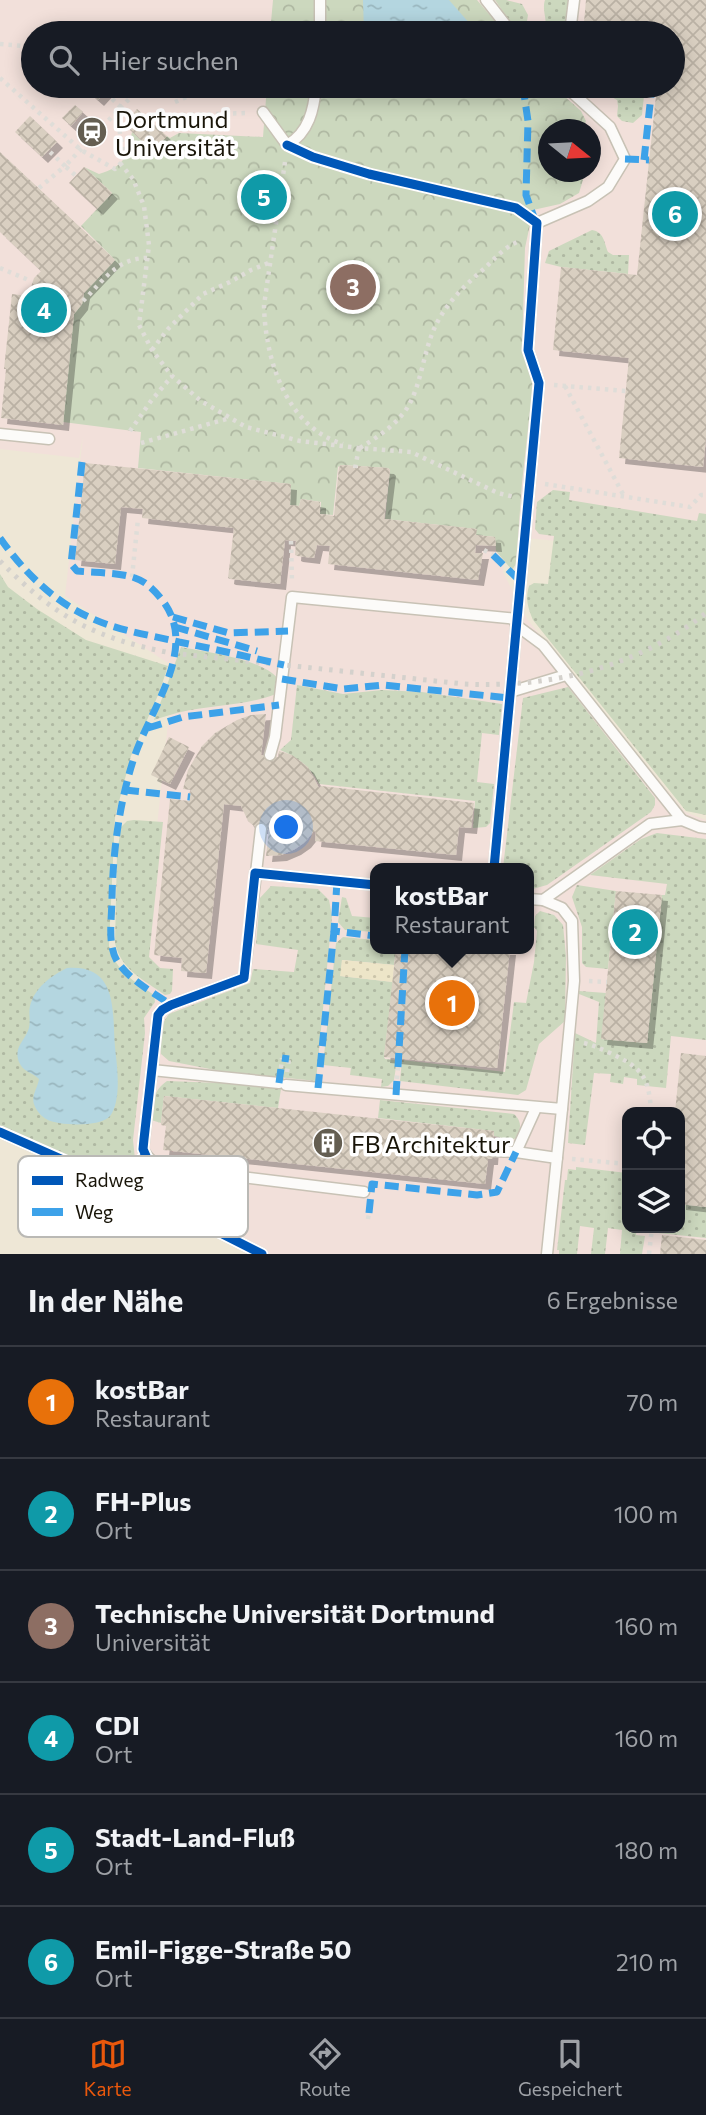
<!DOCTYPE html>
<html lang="de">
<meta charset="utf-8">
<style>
:root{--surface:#171b24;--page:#242831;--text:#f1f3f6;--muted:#9ea1a6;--line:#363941;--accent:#ea580c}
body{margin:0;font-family:Commissioner,sans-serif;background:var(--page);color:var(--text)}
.controls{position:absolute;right:21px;bottom:21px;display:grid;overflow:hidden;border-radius:14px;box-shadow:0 4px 18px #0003}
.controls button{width:63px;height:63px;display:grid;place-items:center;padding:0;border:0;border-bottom:2px solid var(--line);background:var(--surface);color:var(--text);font:35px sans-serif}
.compass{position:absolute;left:538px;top:119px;width:63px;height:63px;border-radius:50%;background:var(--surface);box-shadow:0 4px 18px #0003;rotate:108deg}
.you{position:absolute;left:287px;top:828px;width:24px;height:24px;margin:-18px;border:5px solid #fff;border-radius:50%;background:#1a73e8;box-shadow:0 0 0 10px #1a73e833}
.badge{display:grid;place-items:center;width:46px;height:46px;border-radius:50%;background:var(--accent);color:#fff;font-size:23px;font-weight:700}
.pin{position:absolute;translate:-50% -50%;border:4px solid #fff;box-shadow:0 2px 7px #0006}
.popup{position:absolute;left:370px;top:863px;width:164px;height:91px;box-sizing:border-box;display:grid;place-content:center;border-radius:14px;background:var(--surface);filter:drop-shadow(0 2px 5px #0005);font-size:23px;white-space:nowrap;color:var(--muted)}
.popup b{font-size:26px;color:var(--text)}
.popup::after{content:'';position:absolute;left:50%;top:100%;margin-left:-14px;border:14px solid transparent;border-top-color:var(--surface)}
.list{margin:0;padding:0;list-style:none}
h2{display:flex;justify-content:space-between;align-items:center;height:91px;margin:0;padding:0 28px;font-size:30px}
h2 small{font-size:23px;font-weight:400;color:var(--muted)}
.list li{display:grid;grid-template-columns:46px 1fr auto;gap:21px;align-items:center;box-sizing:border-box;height:112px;padding:0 28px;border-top:2px solid var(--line)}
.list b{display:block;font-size:26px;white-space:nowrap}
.list p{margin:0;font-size:23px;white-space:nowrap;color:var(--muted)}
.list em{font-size:23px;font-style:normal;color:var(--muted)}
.icon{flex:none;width:38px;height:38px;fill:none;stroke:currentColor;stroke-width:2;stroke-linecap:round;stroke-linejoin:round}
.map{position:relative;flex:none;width:706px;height:1254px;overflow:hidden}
.search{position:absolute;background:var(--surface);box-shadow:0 4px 18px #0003;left:21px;right:21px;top:21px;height:77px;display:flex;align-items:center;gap:18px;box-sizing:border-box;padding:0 24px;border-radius:38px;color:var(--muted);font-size:26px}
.sheet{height:763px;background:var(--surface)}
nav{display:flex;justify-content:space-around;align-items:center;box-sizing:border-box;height:98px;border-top:2px solid var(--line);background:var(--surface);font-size:19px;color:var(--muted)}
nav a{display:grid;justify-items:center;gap:4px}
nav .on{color:var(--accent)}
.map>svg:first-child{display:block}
.education{fill:#f2e0da;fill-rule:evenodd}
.grass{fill:url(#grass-dots)}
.sand{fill:url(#sand-dots)}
.park{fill:url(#park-crowns)}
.water{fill:url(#water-ripples)}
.building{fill:url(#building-cross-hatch);filter:url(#shadow)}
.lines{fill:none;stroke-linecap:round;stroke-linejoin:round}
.service-casing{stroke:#c8c2b5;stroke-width:13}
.path{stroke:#dfddd8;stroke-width:4.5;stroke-dasharray:3.5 5;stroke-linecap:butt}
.service{stroke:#fcfbf9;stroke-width:10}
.rail{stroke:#d4d1cc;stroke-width:5;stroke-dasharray:3.5 7;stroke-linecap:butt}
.quiet{stroke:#3da2e9;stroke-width:7;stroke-dasharray:14 7;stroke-linecap:butt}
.cycleway-casing{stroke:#fff;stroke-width:13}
.cycleway{stroke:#0057b8;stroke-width:9}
.labels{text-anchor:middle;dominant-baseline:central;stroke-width:7;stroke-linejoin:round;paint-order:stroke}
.poi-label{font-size:24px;fill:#191509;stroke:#fff;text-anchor:start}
.key{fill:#fff;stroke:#bab9b5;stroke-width:2}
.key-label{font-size:19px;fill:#191509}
</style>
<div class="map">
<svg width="706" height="1254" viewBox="0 0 706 1254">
<defs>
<pattern id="grass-dots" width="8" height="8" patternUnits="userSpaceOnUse" patternTransform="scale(1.75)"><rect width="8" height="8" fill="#ccd8be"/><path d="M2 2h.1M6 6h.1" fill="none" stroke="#afb8a2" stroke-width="1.8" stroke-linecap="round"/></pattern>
<pattern id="sand-dots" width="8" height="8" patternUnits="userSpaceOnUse" patternTransform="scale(1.75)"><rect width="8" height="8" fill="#ede5c8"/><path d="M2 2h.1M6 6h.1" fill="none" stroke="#cbc4aa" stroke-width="1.8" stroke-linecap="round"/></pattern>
<pattern id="park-crowns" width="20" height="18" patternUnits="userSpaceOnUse" patternTransform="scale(1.75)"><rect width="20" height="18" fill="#ccd8be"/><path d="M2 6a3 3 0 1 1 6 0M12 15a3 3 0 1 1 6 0" fill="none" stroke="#afb8a2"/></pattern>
<pattern id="water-ripples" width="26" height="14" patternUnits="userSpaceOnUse" patternTransform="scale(1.75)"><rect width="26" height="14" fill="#b4d6e0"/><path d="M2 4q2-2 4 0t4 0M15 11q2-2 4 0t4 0" fill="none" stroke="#9ab7bf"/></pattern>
<pattern id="building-cross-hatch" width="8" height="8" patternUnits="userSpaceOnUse" patternTransform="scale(1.75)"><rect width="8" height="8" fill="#d9cfc1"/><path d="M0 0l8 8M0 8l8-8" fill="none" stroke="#bab1a4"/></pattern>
<filter id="shadow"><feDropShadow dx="6" dy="6" stdDeviation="0" flood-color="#0004"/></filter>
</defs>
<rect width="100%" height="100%" fill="#eee7d6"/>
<!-- education -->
<path class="education" d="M 0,0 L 706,0 L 706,555 L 515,537 L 507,532 L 503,572 L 527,619 L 685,812 L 706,820 L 706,1254 L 260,1254 L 119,1182 L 174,667 L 65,596 L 83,436 L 79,458 L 0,449 ZM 33,33 L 673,33 L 673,86 L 33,86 ZM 548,130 L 590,130 L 590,172 L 548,172 ZM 375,868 L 529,868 L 529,949 L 375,949 ZM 627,1112 L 680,1112 L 680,1228 L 627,1228 Z"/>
<!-- grass -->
<g class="grass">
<polygon points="495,0 506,0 522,4 528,15 526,27 529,33 518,33"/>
<path d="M 545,0 L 568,0 L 564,33 L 543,33 C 550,24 541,11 545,0 Z"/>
<polygon points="581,86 645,86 642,115 633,123 622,121 617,116 618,106 617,100 610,96 599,98"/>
<path d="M 592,230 C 604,232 604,242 608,252 L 613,255 L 629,255 L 628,274 L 561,267 L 545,263 L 549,251 Z"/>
<path d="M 553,490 L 570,492 L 569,500 L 697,521 L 699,513 L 706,514 L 706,815 L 686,811 L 533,620 C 528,608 525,599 529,586 L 534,583 L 548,584 L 554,536 L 539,534 L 535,529 L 537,502 Z"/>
<path d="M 0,574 L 8,587 L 37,609 L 86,640 L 168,666 L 159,693 L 131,756 L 115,817 L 109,946 C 117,973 133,980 154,995 L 155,1002 L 144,1018 L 145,1033 L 133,1140 L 135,1159 L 112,1174 L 0,1126 Z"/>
<path d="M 181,647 C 205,652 264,659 278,679 L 276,694 C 245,706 213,705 181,712 C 172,714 163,717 154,720 Z"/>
<path d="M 297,685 L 343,694 L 382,690 L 422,692 L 502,704 L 499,735 L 482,733 L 477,782 L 494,784 L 490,823 L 486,827 L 473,828 L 475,801 L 319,784 C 310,767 298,757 280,750 L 291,740 Z"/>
<polygon points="568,687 655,798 655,805 651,812 547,885 529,890 529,868 503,868 523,698"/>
<path d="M 134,820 L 163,822 L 149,957 L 160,968 L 173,969 L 172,991 L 170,994 L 165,995 C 144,980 121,970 115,943 L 117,854 L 121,827 L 127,821 Z"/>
<polygon points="657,833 706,839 706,1040 671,1036 666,1088 637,1085 637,1079 624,1077 623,1084 610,1082 611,1074 594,1073 585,1145 568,1143 575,1033 596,1043 599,1002 579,994 579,991 606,993 602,1039 647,1043 662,895 665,895 667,884 590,875 641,839"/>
<polygon points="577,885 616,891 608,969 586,967 582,963 582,927 572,897"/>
<path d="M 271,886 L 318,889 L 329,900 L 332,916 L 316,1081 L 220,1071 L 169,1061 L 161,1054 C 160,1039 159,1026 169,1014 L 250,983 L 253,969 L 294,972 L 298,950 L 256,944 L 260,898 Z"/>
<polygon points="342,897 346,898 352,916 375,918 375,932 345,930 338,922"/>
<polygon points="540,911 554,915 563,925 566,956 565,1021 539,1044 526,1090 518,1095 400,1081 402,1060 505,1072 514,1002 526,1003 534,962 537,931 534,927 535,916"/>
<polygon points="343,937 375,940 375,949 396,949 394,965 342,960 341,976 393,982 384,1057 385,1059 397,1060 394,1080 388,1086 381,1087 382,1079 350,1075 351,1068 323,1065 336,943"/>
<path d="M 167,1081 L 220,1083 L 281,1089 L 278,1108 L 164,1096 L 161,1123 L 151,1120 C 153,1104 152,1091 167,1081 Z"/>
<path d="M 380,1100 L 514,1114 C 522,1122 521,1127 517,1138 L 510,1140 L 494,1136 L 494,1131 L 378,1118 Z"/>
<polygon points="576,1167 627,1173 627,1228 637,1228 636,1235 645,1236 642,1254 620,1254 622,1230 608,1228 605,1254 591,1254 594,1228 580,1226 577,1254 559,1254 559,1250 557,1250 565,1180 567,1180 568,1169 576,1170"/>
<polygon points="680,1204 706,1207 706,1238 658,1233 659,1228 680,1228"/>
</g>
<!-- sand -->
<polygon class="sand" points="342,960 394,965 393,982 340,976"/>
<!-- park -->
<g class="park">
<polygon points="273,0 477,0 505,33 270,33"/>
<path d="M 267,86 L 553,86 L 581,111 L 586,121 L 583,129 L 548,130 L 548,172 L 577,172 L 583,180 L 579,193 L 560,204 L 533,210 L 525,248 L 522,351 L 533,384 L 522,483 L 516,564 L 512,570 L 496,551 L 495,537 L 476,535 L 476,529 L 385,519 L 390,470 L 388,468 L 341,465 L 338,467 L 333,515 L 320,514 L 321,502 L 301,499 L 299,506 L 290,505 L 290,484 L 138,468 L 141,432 L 63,422 L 74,314 L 82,304 L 84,293 L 115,260 L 81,226 L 112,193 L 84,167 L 99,174 C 125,166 127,157 132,132 L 153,151 L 167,136 L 170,138 L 179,133 L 263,137 Z"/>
</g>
<!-- water -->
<g class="water">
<polygon points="363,0 449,0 478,33 364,33"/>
<path d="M 67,968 C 119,964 112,1013 115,1047 C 117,1066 122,1100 110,1116 C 102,1127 60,1126 48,1120 C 42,1117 36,1111 34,1104 C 31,1096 38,1087 39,1079 C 32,1072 23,1072 19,1062 C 14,1049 22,1043 27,1033 C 32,1024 28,1015 30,1006 C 35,987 51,976 67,968 Z"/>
</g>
<!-- building -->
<g class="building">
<polygon points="586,0 706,0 706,438 703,467 619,458 629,358 553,350 561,267 637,275 657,86 673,86 673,33 583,33"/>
<polygon points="82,86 111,86 98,100"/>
<polygon points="75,105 83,112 71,126 62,118"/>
<polygon points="137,109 167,136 153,151 124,124"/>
<polygon points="30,116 57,142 42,157 15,132"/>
<polygon points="0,152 115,260 84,293 82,304 74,314 63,425 1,418 6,369 4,369 12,294 28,296 34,278 41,271 0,232"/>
<polygon points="84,167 112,193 97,209 69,183"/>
<polygon points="85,463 291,484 290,505 299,506 301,499 320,502 320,514 334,516 339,467 341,465 353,466 353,468 358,468 358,466 388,468 390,470 384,519 477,529 476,535 495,537 496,546 476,545 475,553 483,553 478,580 328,564 330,546 317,545 314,558 297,556 295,555 296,541 285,540 280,584 230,579 228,578 234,528 142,518 143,509 121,507 115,564 75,560"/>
<polygon points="266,714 261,755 278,757 279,751 292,755 308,767 319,788 321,786 474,803 471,828 459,827 456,855 315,841 316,832 313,832 305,842 295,849 281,855 266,856 269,830 254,826 248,821 241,806 224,804 206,973 181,971 182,958 154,955 170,799 189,801 191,790 183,789 188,770 202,746 215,733 237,720 251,715"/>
<polygon points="169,737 189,747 170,784 151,775"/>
<polygon points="616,891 662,895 647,1043 601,1039"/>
<polygon points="396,949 510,949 497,1068 384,1057"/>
<polygon points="681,1053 706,1056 706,1207 680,1204 680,1112 675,1112"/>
<polygon points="164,1096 494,1131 492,1159 488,1159 485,1184 163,1150 166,1126 161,1125 161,1123"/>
<polygon points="662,1235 706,1240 706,1254 660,1254"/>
</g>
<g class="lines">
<!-- service casing -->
<g class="service-casing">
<g id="service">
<polyline points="486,0 512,33"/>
<polyline points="320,33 320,0"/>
<polyline points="570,33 574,0"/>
<polyline points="263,112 287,145 313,157 369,174 516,208 537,223"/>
<path d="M 287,145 C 309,133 314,109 316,86"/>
<polyline points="537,223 588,201 608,187 625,159 610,127 565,86"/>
<polyline points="0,434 49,439"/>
<polyline points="516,625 543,645 682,820"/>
<polyline points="510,692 566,675"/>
<polyline points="270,755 275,737 292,597 517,619"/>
<path d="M 261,829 L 244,978 L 171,1005 L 162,1010 L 158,1015 L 143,1149 C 148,1161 157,1164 168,1168 L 364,1192"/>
<polyline points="494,868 539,383 528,350 537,223"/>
<polyline points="255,873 375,885"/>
<polyline points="543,900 650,824 682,820 699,827 706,828"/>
<polyline points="152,1070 279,1083"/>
<polyline points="286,1085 562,1109 574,981 572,921 562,908 543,900 529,899"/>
<polyline points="0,1132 163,1204 262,1254"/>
<polyline points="492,1151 516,1152 536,1108"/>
<polyline points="516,1152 557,1158"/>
<polyline points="547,1254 562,1109"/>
</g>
</g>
<!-- path -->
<g class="path">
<polyline points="0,44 33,47"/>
<polyline points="0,78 81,150 115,169 125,159 116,113"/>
<polyline points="106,93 130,116 133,113"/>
<polyline points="175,102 211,86"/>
<polyline points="182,115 248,113"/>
<path d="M 285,162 L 264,305 C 265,359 286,427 343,444"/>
<polyline points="120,163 133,179 144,206 149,245 139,325 152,350 172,376 201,401 246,427 300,441 359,448 411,452 498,493 514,497"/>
<polyline points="75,175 65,166 130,98 117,86"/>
<polyline points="39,188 65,166 49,151"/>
<polyline points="0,268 31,281"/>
<path d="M 83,301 C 103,281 117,258 147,258"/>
<polyline points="152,350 168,329 203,294 230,282 251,270 271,262"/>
<polyline points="554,385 626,391"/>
<polyline points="565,386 624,496"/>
<polyline points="130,431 151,401 172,376"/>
<polyline points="141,443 230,418"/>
<path d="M 360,448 C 379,436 401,422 411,401 C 422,378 424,352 434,329 C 445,304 466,284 486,267 C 496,257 507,245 520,241"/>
<polyline points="355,468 359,448"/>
<polyline points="545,484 690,507 701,495 706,495"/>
<polyline points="291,541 292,582"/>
<polyline points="484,550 493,555"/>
<polyline points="132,577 138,519"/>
<polyline points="589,981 607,982"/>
<path d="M 584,1043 C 593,1045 601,1049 610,1053 C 642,1068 649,1076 651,1112"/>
<polyline points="281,1068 282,1058"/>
<polyline points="287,1072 289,1059"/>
<polyline points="397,1079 398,1067"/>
<polyline points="572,1159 627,1164"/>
<polyline points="368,1219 369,1213"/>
<polyline points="649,1254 652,1228"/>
</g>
<!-- service -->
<use href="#service" class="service"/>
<!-- rail -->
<path class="rail" d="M 0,561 C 55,617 94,638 171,653 L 464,684 C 551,688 636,668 706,613"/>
<!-- quiet -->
<g class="quiet">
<polyline points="526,86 524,94 528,121 526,195 535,220"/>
<polyline points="625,159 649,160"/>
<polyline points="644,160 652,86"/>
<path d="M 82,462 L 71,564 L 77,571 C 95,573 118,572 135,578 C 147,582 155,591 163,601 C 200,650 147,713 133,761 C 119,805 113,852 112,898 C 112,917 107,944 117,961 C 129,980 153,992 171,1005"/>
<path d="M 0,538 C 23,571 54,602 91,618 C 119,631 150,635 179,642 C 214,649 249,657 284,665"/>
<polyline points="493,555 520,581"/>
<polyline points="173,617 229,633 288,631"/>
<polyline points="175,627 257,651"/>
<polyline points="282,679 343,689 383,685 509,698"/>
<polyline points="148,728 183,717 279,705"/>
<polyline points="125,790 190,797"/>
<polyline points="337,881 334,931 375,936"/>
<polyline points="282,1058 289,1059"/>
<polyline points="398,1067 405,949"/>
<polyline points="279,1083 281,1068"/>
<polyline points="318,1088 334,931"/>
<polyline points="396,1095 397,1079"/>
<polyline points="369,1213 372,1184 477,1195 497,1192 516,1152"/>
</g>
<!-- cycleway casing -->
<g class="cycleway-casing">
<g id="cycleway">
<polyline points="287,145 313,157 369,174 516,208 537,223 528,350 539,383 494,868"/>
<polyline points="0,1132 163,1204 262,1254"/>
<polyline points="112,1181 146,1156 143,1149 144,1139 158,1015 162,1010 171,1005 244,978 255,873 375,885"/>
</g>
</g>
<!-- cycleway -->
<use href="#cycleway" class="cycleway"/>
</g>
<!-- icons -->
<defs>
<g id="station-disc" transform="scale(1.575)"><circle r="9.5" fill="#645e51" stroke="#fff"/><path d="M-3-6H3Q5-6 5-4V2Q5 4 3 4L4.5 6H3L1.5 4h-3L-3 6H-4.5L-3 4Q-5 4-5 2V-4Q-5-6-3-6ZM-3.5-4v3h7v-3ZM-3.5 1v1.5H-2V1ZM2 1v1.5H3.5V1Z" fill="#fff"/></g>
<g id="building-disc" transform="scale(1.575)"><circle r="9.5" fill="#645e51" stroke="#fff"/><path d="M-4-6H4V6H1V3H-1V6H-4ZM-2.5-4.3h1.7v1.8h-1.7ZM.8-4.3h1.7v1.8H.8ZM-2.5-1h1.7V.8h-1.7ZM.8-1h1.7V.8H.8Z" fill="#fff"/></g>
</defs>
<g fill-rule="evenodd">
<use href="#station-disc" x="92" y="132"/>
<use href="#building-disc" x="328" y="1143"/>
</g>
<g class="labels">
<!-- poi labels -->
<g class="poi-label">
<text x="115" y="118">Dortmund<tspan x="115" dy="28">Universität</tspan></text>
<text x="351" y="1143">FB Architektur</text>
</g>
</g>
<!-- legend -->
<rect x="18" y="1156" width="230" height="81" rx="10" class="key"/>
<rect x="32" y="1176" width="31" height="9" fill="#0057b8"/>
<rect x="32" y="1208" width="31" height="8" fill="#3da2e9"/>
<g class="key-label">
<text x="75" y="1187">Radweg</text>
<text x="75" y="1219">Weg</text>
</g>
</svg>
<div class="controls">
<button><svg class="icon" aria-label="locate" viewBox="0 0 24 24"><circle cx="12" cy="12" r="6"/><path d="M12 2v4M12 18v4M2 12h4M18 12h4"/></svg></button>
<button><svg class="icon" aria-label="layers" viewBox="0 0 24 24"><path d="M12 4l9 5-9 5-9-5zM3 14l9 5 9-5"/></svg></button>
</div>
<svg class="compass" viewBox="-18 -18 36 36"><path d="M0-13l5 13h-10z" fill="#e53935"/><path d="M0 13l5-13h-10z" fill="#9ea1a6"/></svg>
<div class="you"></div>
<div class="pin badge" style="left:452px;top:1003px;background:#e8710a">1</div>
<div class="popup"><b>kostBar</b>Restaurant</div>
<div class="pin badge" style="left:635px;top:932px;background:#0f9aa8">2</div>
<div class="pin badge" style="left:353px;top:287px;background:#8d6e63">3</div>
<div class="pin badge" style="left:44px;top:310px;background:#0f9aa8">4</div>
<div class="pin badge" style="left:264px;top:197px;background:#0f9aa8">5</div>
<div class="pin badge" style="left:675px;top:214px;background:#0f9aa8">6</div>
<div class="search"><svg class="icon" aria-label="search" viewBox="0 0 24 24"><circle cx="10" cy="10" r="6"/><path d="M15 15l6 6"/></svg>Hier suchen</div>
</div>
<section class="sheet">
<h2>In der Nähe<small>6 Ergebnisse</small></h2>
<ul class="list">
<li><span class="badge" style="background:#e8710a">1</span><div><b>kostBar</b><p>Restaurant</p></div><em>70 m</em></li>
<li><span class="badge" style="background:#0f9aa8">2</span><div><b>FH-Plus</b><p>Ort</p></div><em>100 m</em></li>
<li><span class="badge" style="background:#8d6e63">3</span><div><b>Technische Universität Dortmund</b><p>Universität</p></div><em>160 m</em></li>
<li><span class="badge" style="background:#0f9aa8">4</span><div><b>CDI</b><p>Ort</p></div><em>160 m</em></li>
<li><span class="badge" style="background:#0f9aa8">5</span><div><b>Stadt-Land-Fluß</b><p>Ort</p></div><em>180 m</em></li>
<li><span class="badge" style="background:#0f9aa8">6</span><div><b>Emil-Figge-Straße 50</b><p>Ort</p></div><em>210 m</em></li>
</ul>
</section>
<nav>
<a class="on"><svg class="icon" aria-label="map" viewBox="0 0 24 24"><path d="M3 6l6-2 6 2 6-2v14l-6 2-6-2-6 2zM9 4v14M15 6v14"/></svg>Karte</a>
<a><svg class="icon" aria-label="directions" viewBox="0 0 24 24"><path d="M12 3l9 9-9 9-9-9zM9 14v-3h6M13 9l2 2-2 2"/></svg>Route</a>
<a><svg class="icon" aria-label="saved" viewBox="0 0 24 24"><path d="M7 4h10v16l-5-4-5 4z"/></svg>Gespeichert</a>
</nav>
